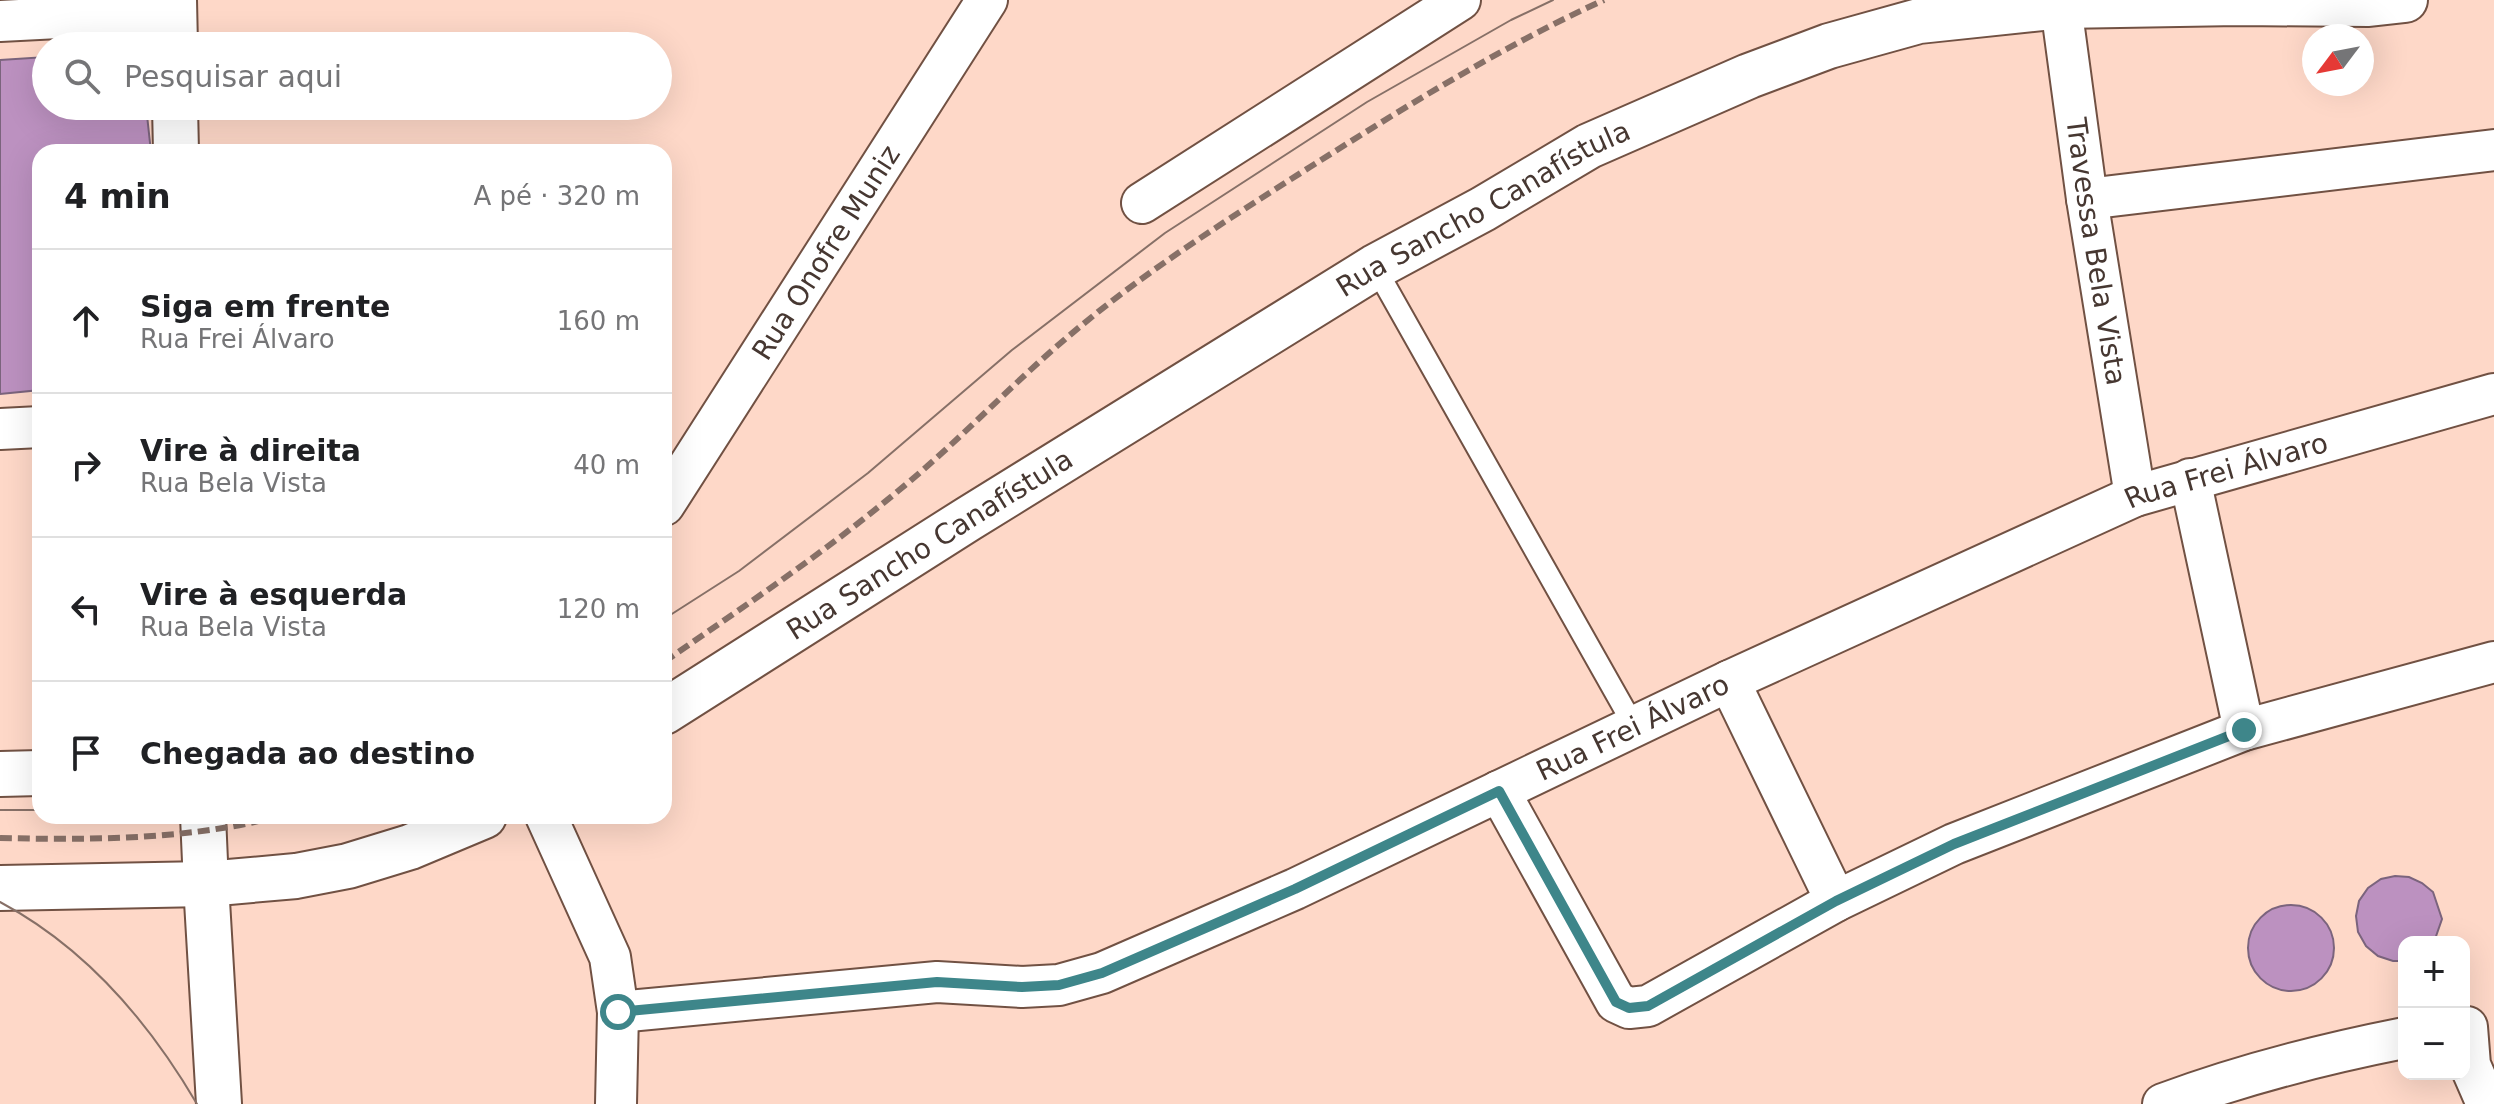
<!DOCTYPE html>
<html lang="pt">
<meta charset="utf-8">
<style>
:root{--surface:#fff;--page:#f2f2f2;--text:#202124;--muted:#757577;--line:#e0e0e0}
body{margin:0;font-family:"DejaVu Sans",sans-serif;background:var(--page);color:var(--text)}
.controls{position:absolute;right:24px;bottom:24px;display:grid;overflow:hidden;border-radius:16px;box-shadow:0 8px 32px #0002}
.controls button{width:72px;height:72px;display:grid;place-items:center;padding:0;border:0;border-bottom:2px solid var(--line);background:var(--surface);color:var(--text);font:40px sans-serif}
.compass{position:absolute;left:2302px;top:24px;width:72px;height:72px;border-radius:50%;background:var(--surface);box-shadow:0 8px 32px #0002;rotate:238deg}
.stop{position:absolute;width:24px;height:24px;margin:-18px;border:6px solid #3e868a;border-radius:50%;background:#fff}
.stop.end{background:#3e868a;border-color:#fff;box-shadow:0 2px 8px #0008}
.list{margin:0;padding:0;list-style:none}
h2{display:flex;justify-content:space-between;align-items:center;height:104px;margin:0;padding:0 32px;font-size:34px}
h2 small{font-size:26px;font-weight:400;color:var(--muted)}
.list li{display:grid;grid-template-columns:52px 1fr auto;gap:24px;align-items:center;box-sizing:border-box;height:144px;padding:0 32px;border-top:2px solid var(--line)}
.list b{display:block;font-size:30px;white-space:nowrap}
.list p{margin:0;font-size:26px;white-space:nowrap;color:var(--muted)}
.list em{font-size:26px;font-style:normal;color:var(--muted)}
.icon{flex:none;width:44px;height:44px;fill:none;stroke:currentColor;stroke-width:2;stroke-linecap:round;stroke-linejoin:round}
.map{position:relative;flex:none;width:2494px;height:1104px;overflow:hidden}
.search{position:absolute;background:var(--surface);box-shadow:0 8px 32px #0002;left:32px;top:32px;width:640px;height:88px;display:flex;align-items:center;gap:20px;box-sizing:border-box;padding:0 28px;border-radius:44px;color:var(--muted);font-size:30px}
.panel{position:absolute;background:var(--surface);box-shadow:0 8px 32px #0002;left:32px;top:144px;width:640px;height:680px;border-radius:24px}
.map>svg:first-child{display:block}
.building{fill:#bc91c0;stroke:#7b647d;stroke-width:2}
.lines{fill:none;stroke-linecap:round;stroke-linejoin:round}
.lane-casing{stroke:#715143;stroke-width:24}
.street-casing{stroke:#715143;stroke-width:44}
.secondary-casing{stroke:#715143;stroke-width:48}
.primary-casing{stroke:#715143;stroke-width:48}
.lane{stroke:#fff;stroke-width:20}
.street{stroke:#fff;stroke-width:40}
.secondary{stroke:#fff;stroke-width:44}
.primary{stroke:#fff;stroke-width:44}
.tram{stroke:#877067;stroke-width:2}
.rail{stroke:#877067;stroke-width:6;stroke-dasharray:12 6;stroke-linecap:butt}
.route{stroke:#3e868a;stroke-width:10}
.labels{text-anchor:middle;dominant-baseline:central;stroke-width:6;stroke-linejoin:round;paint-order:stroke}
.street-label{font-size:28px;fill:#463731;stroke:#fff}
</style>
<div class="map">
<svg width="2494" height="1104" viewBox="0 0 2494 1104">
<rect width="100%" height="100%" fill="#fed8c8"/>
<!-- building -->
<g class="building">
<polygon points="46,57 46,106 146,106 151,152 40,152 40,390 0,394 0,60"/>
<polygon points="2395,876 2409,877 2422,883 2433,892 2442,919 2434,942 2404,942 2404,961 2393,961 2378,956 2366,946 2358,932 2356,916 2359,901 2368,888 2381,879"/>
<circle cx="2291" cy="948" r="43"/>
</g>
<g class="lines">
<!-- lane casing -->
<g class="lane-casing">
<polyline id="lane" points="1375,267 1634,726"/>
</g>
<!-- street casing -->
<g class="street-casing">
<g id="street">
<path id="s1" d="M 2061,6 L 2087,199 L 2135,496"/>
<polyline points="0,21 175,12"/>
<polyline points="2087,199 2494,150"/>
<polyline points="1142,203 1460,0"/>
<polyline points="0,429 40,427"/>
<polyline points="2190,479 2244,730"/>
<path id="s2" d="M 664,505 L 987,0"/>
<polyline points="1729,681 1836,901"/>
<polyline points="1499,791 1616,1002 1629,1008 1648,1006 1836,901 1954,844 2244,730 2494,662"/>
<polyline points="546,816 610,957 618,1012 616,1104"/>
<path id="s3" d="M 618,1012 L 937,982 L 1022,987 L 1059,985 L 1102,973 L 1295,889 L 1729,681 L 2135,496 L 2494,394"/>
<polyline points="2467,1027 2470,1065 2487,1104"/>
<path d="M 2163,1104 C 2241,1075 2323,1054 2404,1038"/>
</g>
</g>
<!-- secondary casing -->
<g class="secondary-casing">
<g id="secondary">
<polyline points="174,0 175,46"/>
<polyline points="175,106 176,152"/>
<polyline points="206,884 219,1104"/>
</g>
</g>
<!-- primary casing -->
<g class="primary-casing">
<g id="primary">
<path id="s4" d="M 664,712 L 968,519 L 1375,267 L 1483,209 L 1589,146 L 1749,76 L 1829,46 L 1919,21 L 2061,6 L 2238,3 L 2369,4 L 2405,0"/>
<polyline points="0,774 40,773"/>
<polyline points="203,816 206,884"/>
<polyline points="0,888 206,884 296,876 348,866 410,847 484,816"/>
</g>
</g>
<!-- lane -->
<use href="#lane" class="lane"/>
<!-- street -->
<use href="#street" class="street"/>
<!-- secondary -->
<use href="#secondary" class="secondary"/>
<!-- primary -->
<use href="#primary" class="primary"/>
<!-- tram -->
<g class="tram">
<polyline points="664,619 739,571 868,473 1012,350 1165,233 1367,102 1511,20 1553,0"/>
<polyline points="0,810 40,810"/>
<path d="M 0,902 C 85,947 149,1022 197,1104"/>
</g>
<!-- rail -->
<g class="rail">
<path d="M 664,662 C 743,607 824,553 898,491 C 962,439 1018,377 1082,325 C 1153,266 1232,217 1310,167 C 1405,107 1501,47 1604,0"/>
<path d="M 0,838 C 92,840 190,840 279,816"/>
</g>
</g>
<g class="lines">
<!-- route -->
<polyline class="route" points="618,1012 937,982 1022,987 1059,985 1102,973 1295,889 1499,791 1616,1002 1629,1008 1648,1006 1836,901 1954,844 2244,730"/>
</g>
<g class="labels">
<!-- street labels -->
<g class="street-label">
<text stroke="none"><textPath href="#s4" startOffset="962">Rua Sancho Canafístula</textPath></text>
<text stroke="none"><textPath href="#s1" startOffset="248">Travessa Bela Vista</textPath></text>
<text stroke="none"><textPath href="#s2" startOffset="300">Rua Onofre Muniz</textPath></text>
<text stroke="none"><textPath href="#s3" startOffset="1720">Rua Frei Álvaro</textPath></text>
<text stroke="none"><textPath href="#s4" startOffset="314">Rua Sancho Canafístula</textPath></text>
<text stroke="none"><textPath href="#s3" startOffset="1072">Rua Frei Álvaro</textPath></text>
</g>
</g>
</svg>
<div class="controls">
<button>+</button>
<button>−</button>
</div>
<svg class="compass" viewBox="-18 -18 36 36"><path d="M0-13l5 13h-10z" fill="#e53935"/><path d="M0 13l5-13h-10z" fill="#757577"/></svg>
<div class="stop" style="left:618px;top:1012px"></div>
<div class="stop end" style="left:2244px;top:730px"></div>
<div class="search"><svg class="icon" aria-label="search" viewBox="0 0 24 24"><circle cx="10" cy="10" r="6"/><path d="M15 15l6 6"/></svg>Pesquisar aqui</div>
<section class="panel">
<h2>4 min<small>A pé · 320 m</small></h2>
<ul class="list">
<li><svg class="icon" aria-label="ahead" viewBox="0 0 24 24"><path d="M12 20V5M6 11l6-6 6 6"/></svg><div><b>Siga em frente</b><p>Rua Frei Álvaro</p></div><em>160 m</em></li>
<li><svg class="icon" aria-label="right" viewBox="0 0 24 24"><path d="M7 20v-9h11M14 6l5 5-5 5"/></svg><div><b>Vire à direita</b><p>Rua Bela Vista</p></div><em>40 m</em></li>
<li><svg class="icon" aria-label="left" viewBox="0 0 24 24"><path d="M17 20v-9H6M10 6l-5 5 5 5"/></svg><div><b>Vire à esquerda</b><p>Rua Bela Vista</p></div><em>120 m</em></li>
<li><svg class="icon" aria-label="arrive" viewBox="0 0 24 24"><path d="M6 21V4h12l-3 4 3 4H6"/></svg><div><b>Chegada ao destino</b></div></li>
</ul>
</section>
</div>
